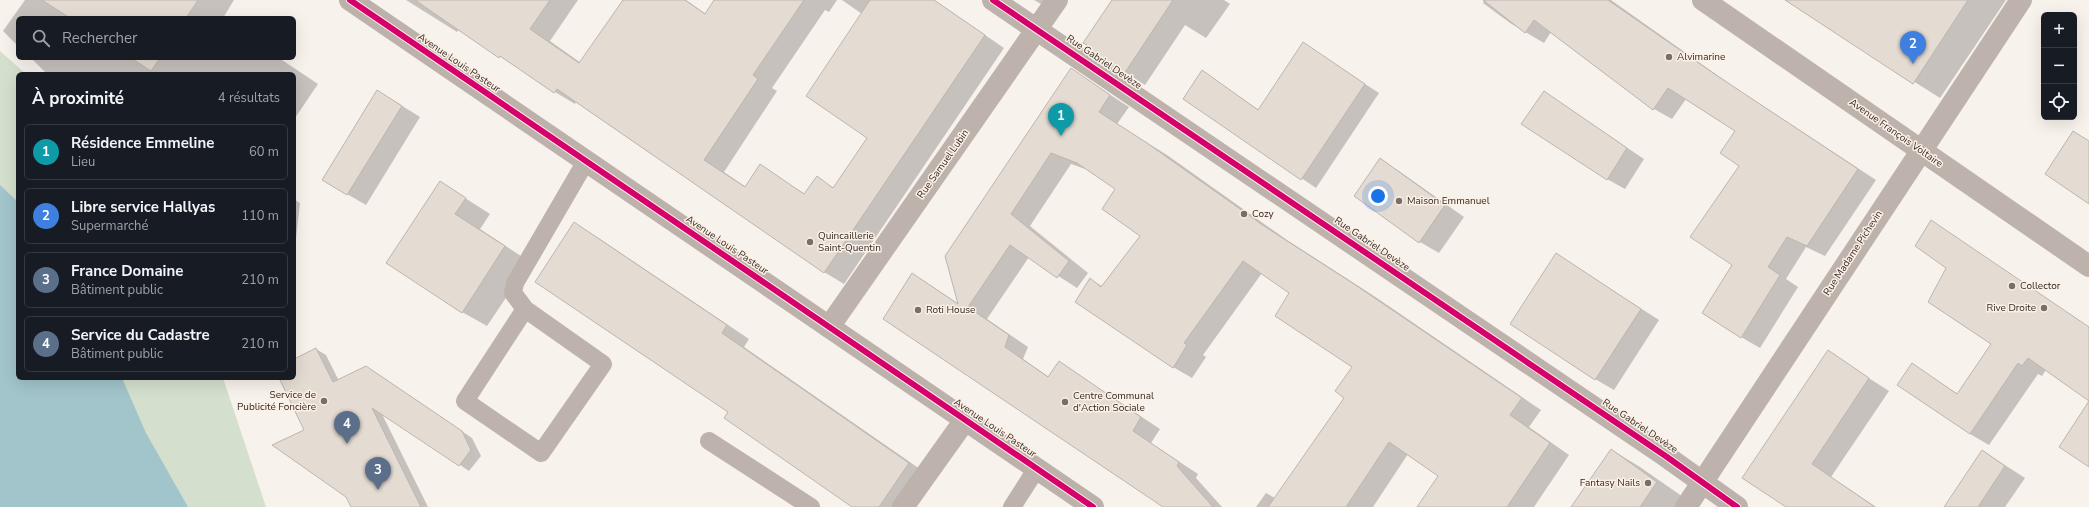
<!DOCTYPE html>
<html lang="fr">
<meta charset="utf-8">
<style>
:root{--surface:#171b24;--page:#242831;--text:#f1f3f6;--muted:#9ea1a6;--line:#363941;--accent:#77706a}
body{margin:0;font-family:"Nunito Sans",sans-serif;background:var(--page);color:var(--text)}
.controls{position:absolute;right:12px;top:12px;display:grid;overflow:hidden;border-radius:6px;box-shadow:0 4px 16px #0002}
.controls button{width:36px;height:36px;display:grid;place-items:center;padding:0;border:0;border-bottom:1px solid var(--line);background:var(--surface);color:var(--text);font:20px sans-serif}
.you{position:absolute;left:1378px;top:196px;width:14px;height:14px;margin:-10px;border:3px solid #fff;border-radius:50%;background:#1a73e8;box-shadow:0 0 0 6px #1a73e833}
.badge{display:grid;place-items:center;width:26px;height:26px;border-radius:50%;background:var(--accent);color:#fff;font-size:13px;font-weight:700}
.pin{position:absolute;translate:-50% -33px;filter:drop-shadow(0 1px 2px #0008)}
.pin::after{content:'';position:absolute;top:21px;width:14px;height:12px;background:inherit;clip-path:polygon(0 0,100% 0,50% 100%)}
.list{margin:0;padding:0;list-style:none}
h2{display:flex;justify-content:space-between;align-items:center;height:52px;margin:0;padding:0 16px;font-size:17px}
h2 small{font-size:13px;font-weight:400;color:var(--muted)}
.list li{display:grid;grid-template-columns:26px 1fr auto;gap:12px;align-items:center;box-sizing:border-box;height:56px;margin:0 8px 8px;padding:0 8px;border:1px solid var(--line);border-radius:6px}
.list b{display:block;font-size:15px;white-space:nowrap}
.list p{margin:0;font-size:13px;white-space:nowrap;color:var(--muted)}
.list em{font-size:13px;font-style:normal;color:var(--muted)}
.icon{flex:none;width:22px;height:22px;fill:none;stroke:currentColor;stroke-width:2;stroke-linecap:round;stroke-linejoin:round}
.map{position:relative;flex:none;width:2089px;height:507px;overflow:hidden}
.search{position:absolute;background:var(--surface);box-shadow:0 4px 16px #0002;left:16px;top:16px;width:280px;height:44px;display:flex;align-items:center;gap:10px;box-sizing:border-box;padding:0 14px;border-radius:6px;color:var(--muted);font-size:15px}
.panel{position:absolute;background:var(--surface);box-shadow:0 4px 16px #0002;left:16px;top:72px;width:280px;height:308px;border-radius:6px}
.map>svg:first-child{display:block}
.green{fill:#d4e0cd}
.water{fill:#a2c4cb}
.shadow{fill:#0003}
.building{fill:#e4dbd2;stroke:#bcb6b0}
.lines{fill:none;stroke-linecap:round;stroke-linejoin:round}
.lane{stroke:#beb3ac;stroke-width:18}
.street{stroke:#beb3ac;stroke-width:22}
.secondary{stroke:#bdb1ab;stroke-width:22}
.cycleway-casing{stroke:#fdf1e7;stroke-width:8}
.cycleway{stroke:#d6006c;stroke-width:6}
.poi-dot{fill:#77706a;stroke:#fdf1e7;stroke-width:1.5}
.labels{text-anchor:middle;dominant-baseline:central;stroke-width:3;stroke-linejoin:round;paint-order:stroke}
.poi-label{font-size:10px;fill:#322a24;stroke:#fdf1e7;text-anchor:start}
.street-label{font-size:10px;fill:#322a24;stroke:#fdf1e7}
</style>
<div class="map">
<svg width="2089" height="507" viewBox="0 0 2089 507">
<rect width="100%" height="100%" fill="#f8f2ec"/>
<!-- green -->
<polygon class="green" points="0,51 26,74 18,74 18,378 223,378 266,507 0,507"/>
<!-- water -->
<polygon class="water" points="0,185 18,202 18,378 122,378 146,433 188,507 0,507"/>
<!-- shadow -->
<g class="shadow">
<polygon points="25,0 234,0 223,18 18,18 18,46 3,31"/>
<polygon points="406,0 578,0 550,41 581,63 624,0 686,0 706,14 715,0 837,0 829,12 825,10 772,88 777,91 724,172 746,187 761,166 805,194 817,178 834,188 869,138 862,14 842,0 934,0 1004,48 844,284 824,272 576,102 575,104 555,92 459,29 457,32"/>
<polygon points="1034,0 1051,0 1046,7"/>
<polygon points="1113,0 1224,0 1230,4 1206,38 1185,25 1145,85 1086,47"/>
<polygon points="1484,0 1611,0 1734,87 1876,180 1825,256 1806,247 1786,279 1798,287 1760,348 1741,337 1733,265 1740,166 1736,131 1686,99 1672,119 1654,109 1551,32 1544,43 1510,23 1483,3"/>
<polygon points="1785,0 2006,0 1940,98"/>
<polygon points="1303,44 1379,93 1316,188 1184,98 1203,72 1259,110"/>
<polygon points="31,58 279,58 318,84 295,118 294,74 47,74"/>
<polygon points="1072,70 1129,107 1117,124 1167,155 1287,240 1374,296 1541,410 1529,427 1569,455 1534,507 1423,507 1439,475 1408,454 1373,507 1256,507 1266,493 1275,498 1346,397 1353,367 1291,293 1262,273 1203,355 1206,357 1192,378 1173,367 1091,280 1102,286 1141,236 1116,189 1091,171 1071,164 1030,226 1088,273 1077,288 1029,257 987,319 1028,347 1023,359 1049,377 1059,362 1160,429 1151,443 1198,474 1196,478 1222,507 1164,507 913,274 959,304"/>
<polygon points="1544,92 1644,159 1625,189 1607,179"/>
<polygon points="396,102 420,117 366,205 347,194"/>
<polygon points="1380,160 1399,171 1464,217 1439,253 1420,242 1355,196"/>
<polygon points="440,182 490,214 480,229 530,262 487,326 462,312"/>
<polygon points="294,199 300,203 294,256"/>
<polygon points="1931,222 2089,327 2089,400 2046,370 2042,376 2038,374 1989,445 1970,434 1912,365 1958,394 1993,344 1947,267"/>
<polygon points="575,224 597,237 749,339 744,347 930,476 909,507 853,507 730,412"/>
<polygon points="1557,255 1659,320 1614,390 1595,379"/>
<polygon points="316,349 326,355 339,381 376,373 472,438 481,456 469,471 381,412 428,507 352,507 306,431 280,378 294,378 294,360"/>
<polygon points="1828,352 1889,391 1831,477 1876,507 1788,507"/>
<polygon points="1612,450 1640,467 1686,499 1680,507 1572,507"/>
<polygon points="1983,451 2025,478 2005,507 1945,507"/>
</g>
<!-- building -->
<g class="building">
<polygon points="42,0 198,0 186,18 70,18"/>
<polygon points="415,0 550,0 530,29 579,63 623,0 685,0 705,14 714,0 804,0 753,75 758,79 704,160 745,187 760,164 804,194 817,176 833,188 867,138 806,96 870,0 934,0 985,35 824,273 557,89 554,93 500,56 499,58"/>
<polygon points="1112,0 1173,0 1124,74 1085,47 1087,45 1083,43"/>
<polygon points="1483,0 1608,0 1716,75 1858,169 1807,246 1787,237 1768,267 1780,275 1741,338 1702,313 1732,265 1690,237 1739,166 1720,153 1735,131 1668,88 1653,110 1534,20 1525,33"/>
<polygon points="1785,0 1968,0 1913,84"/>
<polygon points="1303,42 1365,84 1301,180 1183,99 1202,70 1258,110"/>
<polygon points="131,58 160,58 151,71"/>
<polygon points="1071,68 1110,95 1099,112 1147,143 1267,228 1354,284 1522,398 1510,415 1550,443 1507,507 1417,507 1438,476 1389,442 1346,507 1268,507 1344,398 1335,391 1352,367 1275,316 1289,293 1243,261 1184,343 1187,345 1173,368 1075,302 1090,278 1101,287 1140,236 1102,209 1115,189 1077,163 1051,153 1011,214 1069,261 1057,278 1010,245 968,307 1009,335 1005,347 1048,377 1059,361 1141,417 1133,431 1179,462 1177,466 1213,507 1163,507 883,319 912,273 958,304 945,256"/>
<polygon points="377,90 402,106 347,195 322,180"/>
<polygon points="1544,91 1627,148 1607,180 1521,124"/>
<polygon points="2073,131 2089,141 2089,204 2045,174"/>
<polygon points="1380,158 1445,205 1419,243 1354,196"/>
<polygon points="440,181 466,198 455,214 505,246 462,313 386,263"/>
<polygon points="1931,220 2089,327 2089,401 2028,358 2022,366 2018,363 1970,434 1897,385 1912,363 1957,394 1991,344 1928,302 1946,268 1915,246"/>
<polygon points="574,222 727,325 722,333 909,463 879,507 852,507 724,418 728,412 535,282"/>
<polygon points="1556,253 1641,309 1595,380 1510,324"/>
<polygon points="316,348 333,382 366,366 462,431 471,450 459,466 372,408 421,507 351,507 346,497 272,445 304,430 279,378 294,378 294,359"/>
<polygon points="1828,350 1869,378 1812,464 1875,507 1786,507 1742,478"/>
<polygon points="2089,401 2089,467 2059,447"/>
<polygon points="1611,449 1657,482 1640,507 1571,507"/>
<polygon points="1982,450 2005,466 1978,507 1944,507"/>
</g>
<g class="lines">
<!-- lane -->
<g class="lane">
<polyline points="525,309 465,401 541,453 603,364 525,309 513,293 515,283 586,161"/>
<polyline points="709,441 811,507"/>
<polyline points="1012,507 1037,468"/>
</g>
<!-- street -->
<g class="street">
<polyline points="993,0 1667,457 1737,507"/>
<polyline points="1703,0 2089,266"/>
<polyline points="829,327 1057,0"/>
<polyline points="903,507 965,420"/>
<polyline points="1686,507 2021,0"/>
</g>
<!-- secondary -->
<polyline class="secondary" points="350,0 1093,507"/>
<!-- cycleway casing -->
<g class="cycleway-casing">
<g id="cycleway">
<polyline points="350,0 1093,507"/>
<polyline points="993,0 1667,457 1737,507"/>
</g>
</g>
<!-- cycleway -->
<use href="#cycleway" class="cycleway"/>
</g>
<!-- markers -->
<g class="poi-dot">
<circle cx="1669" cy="57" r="4"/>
<circle cx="1399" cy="201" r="4"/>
<circle cx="1244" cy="214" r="4"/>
<circle cx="810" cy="242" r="4"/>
<circle cx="2012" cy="286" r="4"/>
<circle cx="2044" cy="308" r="4"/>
<circle cx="918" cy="310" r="4"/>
<circle cx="324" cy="401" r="4"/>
<circle cx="1065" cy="402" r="4"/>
<circle cx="1648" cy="483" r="4"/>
</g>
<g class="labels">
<!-- poi labels -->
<g class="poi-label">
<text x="1677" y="57">Alvimarine</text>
<text x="1407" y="201">Maison Emmanuel</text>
<text x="1252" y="214">Cozy</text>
<text x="818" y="236">Quincaillerie<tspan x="818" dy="12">Saint-Quentin</tspan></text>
<text x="2020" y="286">Collector</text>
<text x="2036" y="308" text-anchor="end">Rive Droite</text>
<text x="926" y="310">Roti House</text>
<text x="316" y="395" text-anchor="end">Service de<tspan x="316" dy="12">Publicité Foncière</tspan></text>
<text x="1073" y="396">Centre Communal<tspan x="1073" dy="12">d'Action Sociale</tspan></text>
<text x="1640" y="483" text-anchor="end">Fantasy Nails</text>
</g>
<!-- street labels -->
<g class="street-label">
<text transform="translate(1104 62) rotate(34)">Rue Gabriel Devèze</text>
<text transform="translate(459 63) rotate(34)">Avenue Louis Pasteur</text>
<text transform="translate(1896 133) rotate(35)">Avenue François Voltaire</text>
<text transform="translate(943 164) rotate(-55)">Rue Samuel Lubin</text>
<text transform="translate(1372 244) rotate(34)">Rue Gabriel Devèze</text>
<text transform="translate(727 245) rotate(34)">Avenue Louis Pasteur</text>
<text transform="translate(1853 253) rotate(-57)">Rue Madame Pichevin</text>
<text transform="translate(1640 426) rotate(34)">Rue Gabriel Devèze</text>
<text transform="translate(995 428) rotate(34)">Avenue Louis Pasteur</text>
</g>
</g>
</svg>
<div class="controls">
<button>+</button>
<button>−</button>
<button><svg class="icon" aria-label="locate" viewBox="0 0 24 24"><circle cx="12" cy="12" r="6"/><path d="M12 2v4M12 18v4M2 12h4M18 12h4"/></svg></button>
</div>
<div class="you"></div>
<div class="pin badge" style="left:1061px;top:136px;background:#0f9aa8">1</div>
<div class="pin badge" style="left:1913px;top:64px;background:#3f7fe0">2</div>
<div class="pin badge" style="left:378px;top:490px;background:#5c6f8a">3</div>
<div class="pin badge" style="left:347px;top:444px;background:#5c6f8a">4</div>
<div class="search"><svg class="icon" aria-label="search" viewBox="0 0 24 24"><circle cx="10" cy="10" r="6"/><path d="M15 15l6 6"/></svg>Rechercher</div>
<section class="panel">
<h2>À proximité<small>4 résultats</small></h2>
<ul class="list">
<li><span class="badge" style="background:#0f9aa8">1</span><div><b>Résidence Emmeline</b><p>Lieu</p></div><em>60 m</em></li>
<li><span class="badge" style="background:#3f7fe0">2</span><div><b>Libre service Hallyas</b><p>Supermarché</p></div><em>110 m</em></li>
<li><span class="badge" style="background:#5c6f8a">3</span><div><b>France Domaine</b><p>Bâtiment public</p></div><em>210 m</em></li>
<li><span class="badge" style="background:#5c6f8a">4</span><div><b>Service du Cadastre</b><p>Bâtiment public</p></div><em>210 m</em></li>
</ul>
</section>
</div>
